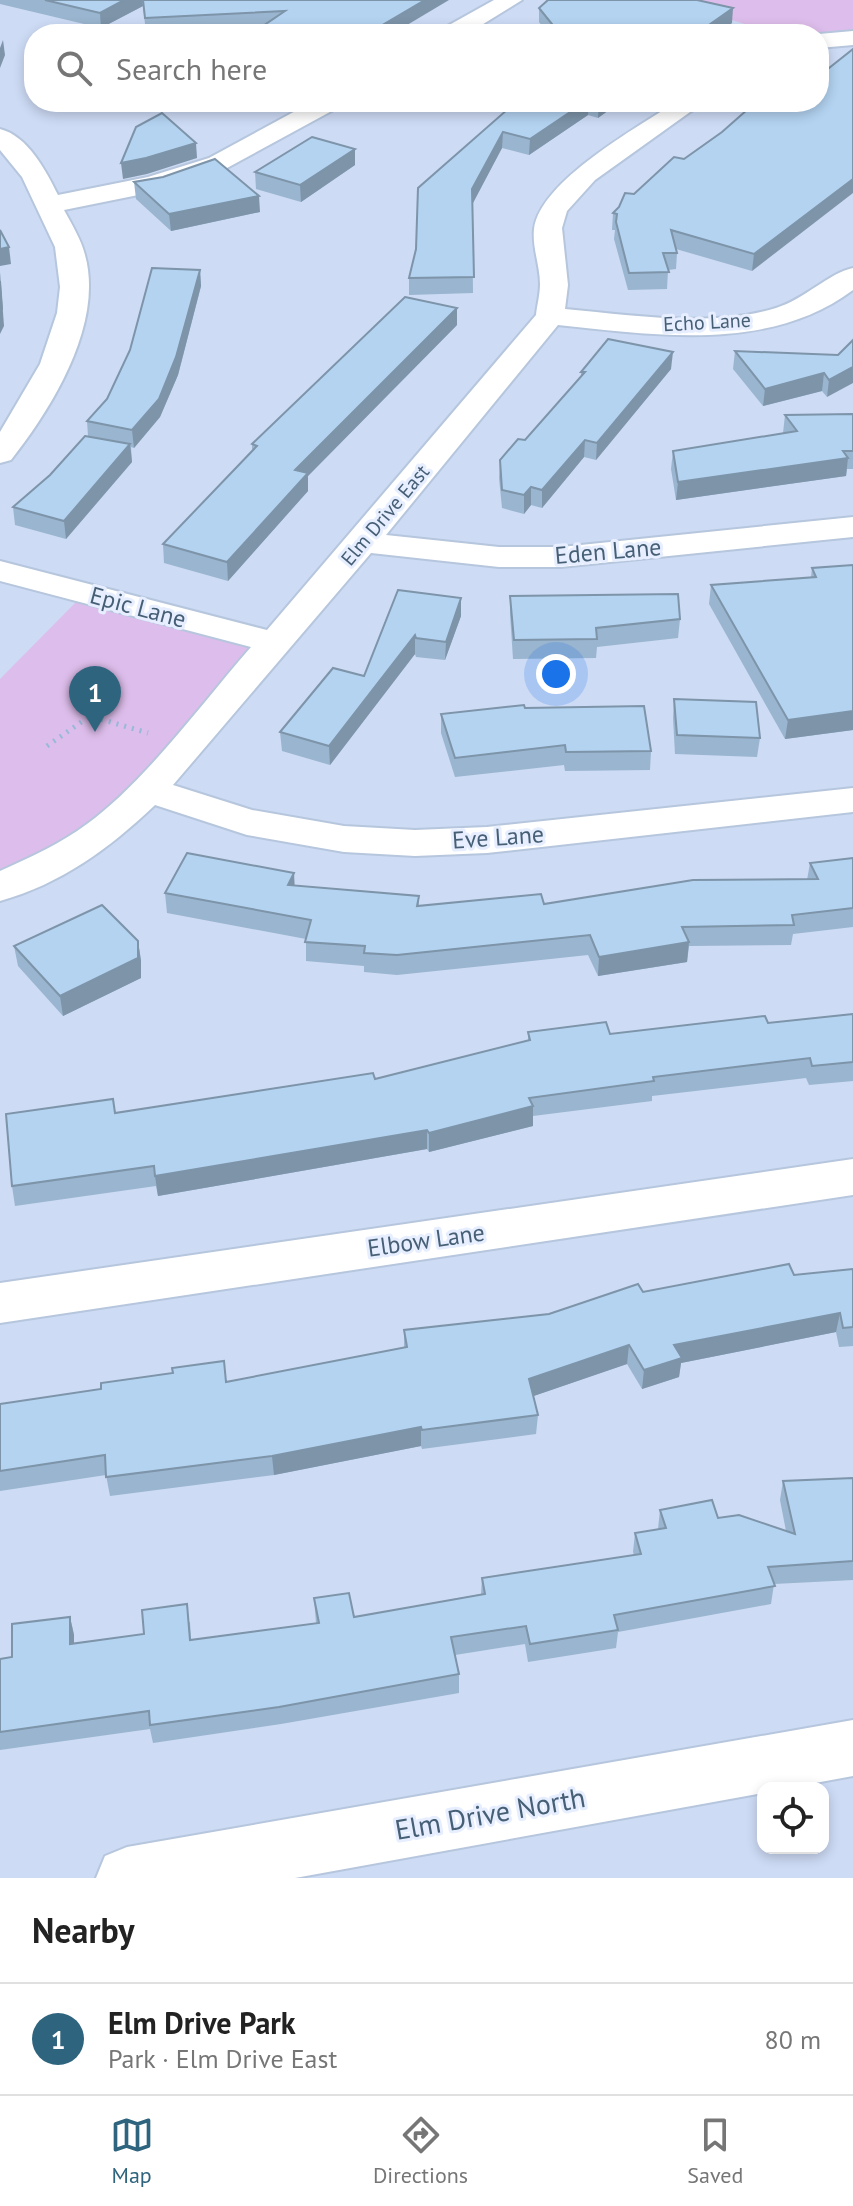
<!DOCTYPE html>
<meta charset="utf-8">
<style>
:root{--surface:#fff;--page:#f2f2f2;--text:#222;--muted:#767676;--line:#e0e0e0;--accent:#2e647e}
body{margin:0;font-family:"PT Sans",sans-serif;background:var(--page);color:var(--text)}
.controls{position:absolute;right:24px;bottom:24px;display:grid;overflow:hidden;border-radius:16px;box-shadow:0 4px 12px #0003}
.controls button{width:72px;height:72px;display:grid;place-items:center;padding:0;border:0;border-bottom:2px solid var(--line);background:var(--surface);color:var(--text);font:40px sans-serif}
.you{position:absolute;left:556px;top:674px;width:28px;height:28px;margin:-20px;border:6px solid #fff;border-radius:50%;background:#1a73e8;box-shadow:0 0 0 12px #1a73e833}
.badge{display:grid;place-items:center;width:52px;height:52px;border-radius:50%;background:var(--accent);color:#fff;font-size:26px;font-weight:700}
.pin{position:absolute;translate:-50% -66px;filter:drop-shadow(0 2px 4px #0008)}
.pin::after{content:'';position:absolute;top:42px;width:28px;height:24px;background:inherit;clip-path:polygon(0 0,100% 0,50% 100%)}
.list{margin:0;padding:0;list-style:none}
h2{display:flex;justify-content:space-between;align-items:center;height:104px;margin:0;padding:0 32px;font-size:34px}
h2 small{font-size:26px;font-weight:400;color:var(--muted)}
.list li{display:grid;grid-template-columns:52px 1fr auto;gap:24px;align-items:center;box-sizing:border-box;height:112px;padding:0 32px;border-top:2px solid var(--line)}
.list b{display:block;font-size:30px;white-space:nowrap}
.list p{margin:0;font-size:26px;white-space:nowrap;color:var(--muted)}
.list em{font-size:26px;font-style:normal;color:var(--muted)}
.icon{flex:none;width:44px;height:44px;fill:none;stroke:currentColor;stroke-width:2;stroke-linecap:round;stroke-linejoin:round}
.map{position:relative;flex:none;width:853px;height:1878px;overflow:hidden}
.search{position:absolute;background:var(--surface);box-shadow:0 4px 12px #0003;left:24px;right:24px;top:24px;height:88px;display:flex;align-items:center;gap:20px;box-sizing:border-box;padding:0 28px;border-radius:32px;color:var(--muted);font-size:30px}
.sheet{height:216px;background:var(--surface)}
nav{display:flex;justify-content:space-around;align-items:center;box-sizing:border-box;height:112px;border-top:2px solid var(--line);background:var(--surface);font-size:22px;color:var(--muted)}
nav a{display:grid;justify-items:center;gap:4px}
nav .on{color:var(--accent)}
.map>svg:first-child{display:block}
.residential{fill:#cddbf5;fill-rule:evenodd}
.green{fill:#ddbdeb}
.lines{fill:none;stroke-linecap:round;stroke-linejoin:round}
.street-casing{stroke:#b6c6dd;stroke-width:4}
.path{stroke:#99b9d8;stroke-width:5;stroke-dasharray:2 6;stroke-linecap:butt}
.street{fill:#fff;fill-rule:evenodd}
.wall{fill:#9ab5cf}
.shaded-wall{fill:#7d94a9}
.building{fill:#b3d3f1;stroke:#7d94a9;stroke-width:2}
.labels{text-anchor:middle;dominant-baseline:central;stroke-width:6;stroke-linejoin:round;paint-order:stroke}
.far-street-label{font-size:20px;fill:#465f75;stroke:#e6eeff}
.street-label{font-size:24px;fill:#465f75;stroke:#e6eeff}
.near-street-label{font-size:28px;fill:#465f75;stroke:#e6eeff}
</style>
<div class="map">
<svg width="853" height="1878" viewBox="0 0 853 1878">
<rect width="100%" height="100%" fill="#dfe8fd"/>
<!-- residential -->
<path class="residential" d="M 0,0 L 853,0 L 853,1878 L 0,1878 ZM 34,34 L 819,34 L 819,102 L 34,102 ZM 763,1788 L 823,1788 L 823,1848 L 763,1848 Z"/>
<!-- green -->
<g class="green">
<polygon points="682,0 853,0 853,37 777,34 677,3"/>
<polygon points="82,596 268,645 99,830 0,880 0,679"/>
</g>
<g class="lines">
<!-- street casing -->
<g class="street-casing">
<g id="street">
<polygon points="494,0 522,0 467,34 438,34 442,29"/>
<polygon points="853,31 853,45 819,48 819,34"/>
<path d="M 312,102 L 342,102 L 339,107 L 227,168 L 163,190 L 64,210 C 72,225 81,239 85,255 C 104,324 52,408 11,460 L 0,463 L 0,432 L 40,364 L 57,313 L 60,287 L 55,247 L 22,177 L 0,150 L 0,129 C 28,136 46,171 58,195 L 148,177 L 209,158 Z"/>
<path d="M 676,102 L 704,102 L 595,180 L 567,211 L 562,228 L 568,285 L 565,309 C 633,315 710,328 776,308 C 805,299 829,273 853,268 L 853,290 C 769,353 655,335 558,325 L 386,535 L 499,547 L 561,547 L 853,517 L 853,537 L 561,567 L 499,567 L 371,553 L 173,785 L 252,810 L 344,826 L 415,830 L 487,827 L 853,788 L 853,812 L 487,853 L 415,856 L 344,852 L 247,835 L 155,805 C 110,848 61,884 0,901 L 0,871 C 31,857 60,844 87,824 C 145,782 203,702 251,647 L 0,581 L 0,561 L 267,630 L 536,315 C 537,305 540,295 540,284 C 540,266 532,247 534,229 C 540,181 638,127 676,102 Z"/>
<polygon points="853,1159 853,1195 0,1323 0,1283"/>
<polygon points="853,1720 853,1776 788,1788 763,1788 763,1793 295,1878 96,1878 105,1856 127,1847"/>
</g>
</g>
<!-- path -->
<polyline class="path" points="47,746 90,716 148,733"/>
<!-- street -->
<use href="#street" class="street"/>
</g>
<!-- wall -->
<g class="wall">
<polygon points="0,0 449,0 262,27 146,33 143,6 101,28 0,4"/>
<polygon points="539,8 732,23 716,34 548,34 539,22"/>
<polygon points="516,102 620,102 598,118 588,115 529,155 502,148 472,204 473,293 409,295 409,278"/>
<polygon points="819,102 752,271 676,249 677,253 676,269 668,270 667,289 628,290 614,239 615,230 612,230 613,213 634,194 684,159"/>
<polygon points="355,165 301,202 256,189 255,172"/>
<polygon points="134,182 260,212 171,231 136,199"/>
<polygon points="200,270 201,286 178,375 160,417 134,448 131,447 132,462 66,539 15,525 13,507 50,475 88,436 87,421 107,399"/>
<polygon points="457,325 308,476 308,491 228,581 164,563 163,544 252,450 252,444"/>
<polygon points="735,351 838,355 827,397 822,391 763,406 733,369"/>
<polygon points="671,369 596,460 584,457 542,508 531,505 524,514 502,508 499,478 500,460 525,440 581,377 581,372"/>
<polygon points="853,414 853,469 847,469 846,476 676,500 671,469 673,451 783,433 785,415"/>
<polygon points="853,565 853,730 785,739 709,604 711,585 811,577 812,568"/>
<polygon points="510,596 680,619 678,638 597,647 596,658 513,659 510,614"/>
<polygon points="461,598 461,616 445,660 416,657 415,654 330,765 282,751 280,732 364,676"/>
<polygon points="674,699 760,738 757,757 675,754 673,718"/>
<polygon points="525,708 651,751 650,770 565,771 564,765 455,777 441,733 441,714"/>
<polygon points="853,858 853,927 793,934 791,945 689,946 687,962 598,976 588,955 397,975 364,972 364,966 306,961 306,939 167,913 165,893 294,886 419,896 419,906 544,904 807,880 810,863"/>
<polygon points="138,941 141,961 141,978 63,1016 18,966 14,946"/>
<polygon points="853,1014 853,1081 809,1085 806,1078 652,1096 652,1101 533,1116 533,1126 429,1152 427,1149 158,1196 156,1186 15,1206 12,1186 115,1113 375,1079 528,1040 528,1032 610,1034 768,1023"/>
<polygon points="853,1269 853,1346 839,1347 836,1332 681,1363 679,1377 642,1389 627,1364 533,1396 538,1415 536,1434 422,1449 421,1446 274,1475 110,1496 106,1475 0,1491 0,1404 226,1382 404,1348 404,1330 549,1314 643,1292"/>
<polygon points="853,1478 853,1580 774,1584 771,1604 618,1632 616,1648 528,1662 525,1644 455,1655 459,1674 459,1693 281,1724 153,1743 150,1729 0,1750 0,1659 12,1657 70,1617 74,1635 74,1644 144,1634 190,1622 191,1640 316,1623 314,1598 354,1617 481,1594 482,1578 634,1555 633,1552 635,1533 658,1529 660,1510 718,1518 786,1531 780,1500 783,1481"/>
</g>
<!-- shaded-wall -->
<g class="shaded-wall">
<polygon points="124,0 142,0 143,6 101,28 100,13"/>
<polygon points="425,0 449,0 392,34 367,34"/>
<polygon points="733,8 732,23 716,34 696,34"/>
<polygon points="3,40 5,55 0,68 0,48"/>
<polygon points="585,102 589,102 588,115 529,155 530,139"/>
<polygon points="599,102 620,102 598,118"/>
<polygon points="503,132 502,148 472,205 472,189"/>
<polygon points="196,143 197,158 147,174 123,179 121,163"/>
<polygon points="355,149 355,165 301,202 300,185"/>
<polygon points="853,179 853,193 752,271 754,254"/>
<polygon points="259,196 260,212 171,231 169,214"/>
<polygon points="9,247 11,264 0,266 0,249"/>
<polygon points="200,270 201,286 178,375 160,417 134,448 132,430"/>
<polygon points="0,272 4,326 0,334"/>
<polygon points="457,308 457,325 308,476 308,491 228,581 227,562 295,470"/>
<polygon points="673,352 671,369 596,460 597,443"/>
<polygon points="853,367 853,383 827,397 829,380"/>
<polygon points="824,373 822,391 763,406 765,389"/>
<polygon points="585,440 584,457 542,508 542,490"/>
<polygon points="130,444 132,462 66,539 64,521"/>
<polygon points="848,458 846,476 676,500 678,482"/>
<polygon points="531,487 531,505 524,514 524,495"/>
<polygon points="461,598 461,616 445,660 446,642"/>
<polygon points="415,635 415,654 330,765 329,746"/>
<polygon points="853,711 853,730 785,739 788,720"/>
<polygon points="294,873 295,892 288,885"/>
<polygon points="138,941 141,961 141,978 63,1016 60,996"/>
<polygon points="689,942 687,962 598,976 599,957"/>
<polygon points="533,1106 533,1126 429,1152 429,1133"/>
<polygon points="427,1130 427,1149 158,1196 155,1176"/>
<polygon points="840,1313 836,1332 681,1363 679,1377 642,1389 644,1370 674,1345"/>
<polygon points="629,1345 627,1364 528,1398 529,1379"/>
<polygon points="421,1427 421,1446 274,1475 272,1456"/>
<polygon points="70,1617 74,1635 74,1663 70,1644"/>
</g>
<!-- building -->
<g class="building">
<polygon points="45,0 124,0 100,13"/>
<polygon points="143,0 425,0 367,34 251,34 285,11 145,18"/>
<polygon points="548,0 697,0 733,8 696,34 560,34 539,8"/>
<polygon points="853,49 853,179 754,254 671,230 677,253 663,253 669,272 629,273 616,222 617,214 613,213 619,207 625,193 634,194 674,157 684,159 722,132 756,102 819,102 819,76"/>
<polygon points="516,102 585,102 530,139 503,132 472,189 474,277 409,278 416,249 418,188"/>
<polygon points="162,113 196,143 146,158 121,163 136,127"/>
<polygon points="312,137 355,149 300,185 255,172"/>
<polygon points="215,159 259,196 169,214 134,182 163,177"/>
<polygon points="0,230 9,247 0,249"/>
<polygon points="152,268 200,270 176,357 159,399 132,430 87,421 107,399 130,350"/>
<polygon points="0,281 2,309 0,312"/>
<polygon points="405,297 457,308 295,470 308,473 227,562 163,544 257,446 252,444"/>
<polygon points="608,339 673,352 597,443 585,440 542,490 531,487 524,495 502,490 500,460 518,439 525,440 585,372 581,372"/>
<polygon points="853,340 853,367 829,380 824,373 765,389 735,351 838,355"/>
<polygon points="853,414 853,451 843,451 848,458 678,482 673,451 797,431 785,415"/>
<polygon points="85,436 130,444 64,521 13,507 50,475"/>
<polygon points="853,565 853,711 788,720 711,585 816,577 812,568"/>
<polygon points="398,590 461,598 446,642 416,638 415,635 329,746 280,732 333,668 364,676"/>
<polygon points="678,594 680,619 596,628 597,639 514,640 510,596"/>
<polygon points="674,699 756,702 760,738 677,735"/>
<polygon points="524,705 525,708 644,706 651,751 566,752 565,745 455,758 441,714"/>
<polygon points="187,853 294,873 288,885 419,896 417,906 541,894 544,904 693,880 818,879 810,863 853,858 853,908 792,915 794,925 682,927 689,942 599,957 590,935 397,955 364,953 365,946 305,942 311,920 165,893"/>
<polygon points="102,905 138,941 138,958 60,996 14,946"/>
<polygon points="853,1014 853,1062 812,1066 810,1058 653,1077 654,1081 529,1098 533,1106 429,1133 427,1130 155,1176 154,1166 12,1186 6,1114 113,1099 115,1113 373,1073 375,1079 530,1040 528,1032 606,1022 610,1034 765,1016 768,1023"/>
<polygon points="789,1264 794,1275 853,1269 853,1327 843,1328 840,1313 674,1345 682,1358 644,1370 629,1345 529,1379 538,1415 422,1430 421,1427 272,1456 106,1477 105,1455 0,1471 0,1404 101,1389 101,1383 173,1373 172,1368 224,1361 226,1382 407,1347 404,1330 549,1314 638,1284 643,1292"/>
<polygon points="853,1478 853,1561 768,1567 775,1586 614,1615 618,1630 530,1644 526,1626 451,1637 459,1674 279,1707 150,1725 149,1711 0,1732 0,1659 12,1657 12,1624 70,1617 70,1644 144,1634 142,1610 187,1604 190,1640 319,1623 314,1598 349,1593 354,1617 485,1594 482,1578 641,1554 635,1533 666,1528 660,1510 712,1500 718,1518 739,1515 795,1534 783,1481"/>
</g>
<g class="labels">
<!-- far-street labels -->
<g class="far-street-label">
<text transform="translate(707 322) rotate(-3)">Echo Lane</text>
<text transform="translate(385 515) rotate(-50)">Elm Drive East</text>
</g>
<!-- street labels -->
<g class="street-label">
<text transform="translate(608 551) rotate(-5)">Eden Lane</text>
<text transform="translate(138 607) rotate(15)">Epic Lane</text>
<text transform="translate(498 837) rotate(-4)">Eve Lane</text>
<text transform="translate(426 1240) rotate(-8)">Elbow Lane</text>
</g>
<!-- near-street labels -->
<g class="near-street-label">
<text transform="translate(490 1813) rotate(-10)">Elm Drive North</text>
</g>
</g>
</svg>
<div class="controls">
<button><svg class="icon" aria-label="locate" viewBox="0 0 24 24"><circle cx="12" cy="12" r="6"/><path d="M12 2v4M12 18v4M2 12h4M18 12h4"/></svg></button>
</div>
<div class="you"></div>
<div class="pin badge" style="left:95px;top:732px">1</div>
<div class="search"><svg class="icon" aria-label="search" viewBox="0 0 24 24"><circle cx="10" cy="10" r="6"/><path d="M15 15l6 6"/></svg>Search here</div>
</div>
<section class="sheet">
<h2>Nearby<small></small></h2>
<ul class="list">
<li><span class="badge">1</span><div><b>Elm Drive Park</b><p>Park · Elm Drive East</p></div><em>80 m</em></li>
</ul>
</section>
<nav>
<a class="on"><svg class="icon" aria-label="map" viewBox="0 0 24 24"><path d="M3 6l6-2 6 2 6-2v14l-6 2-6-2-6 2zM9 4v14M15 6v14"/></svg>Map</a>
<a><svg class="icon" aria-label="directions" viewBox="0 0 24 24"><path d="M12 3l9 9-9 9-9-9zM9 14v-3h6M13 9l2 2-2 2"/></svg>Directions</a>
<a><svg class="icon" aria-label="saved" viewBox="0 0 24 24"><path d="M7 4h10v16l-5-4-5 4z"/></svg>Saved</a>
</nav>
